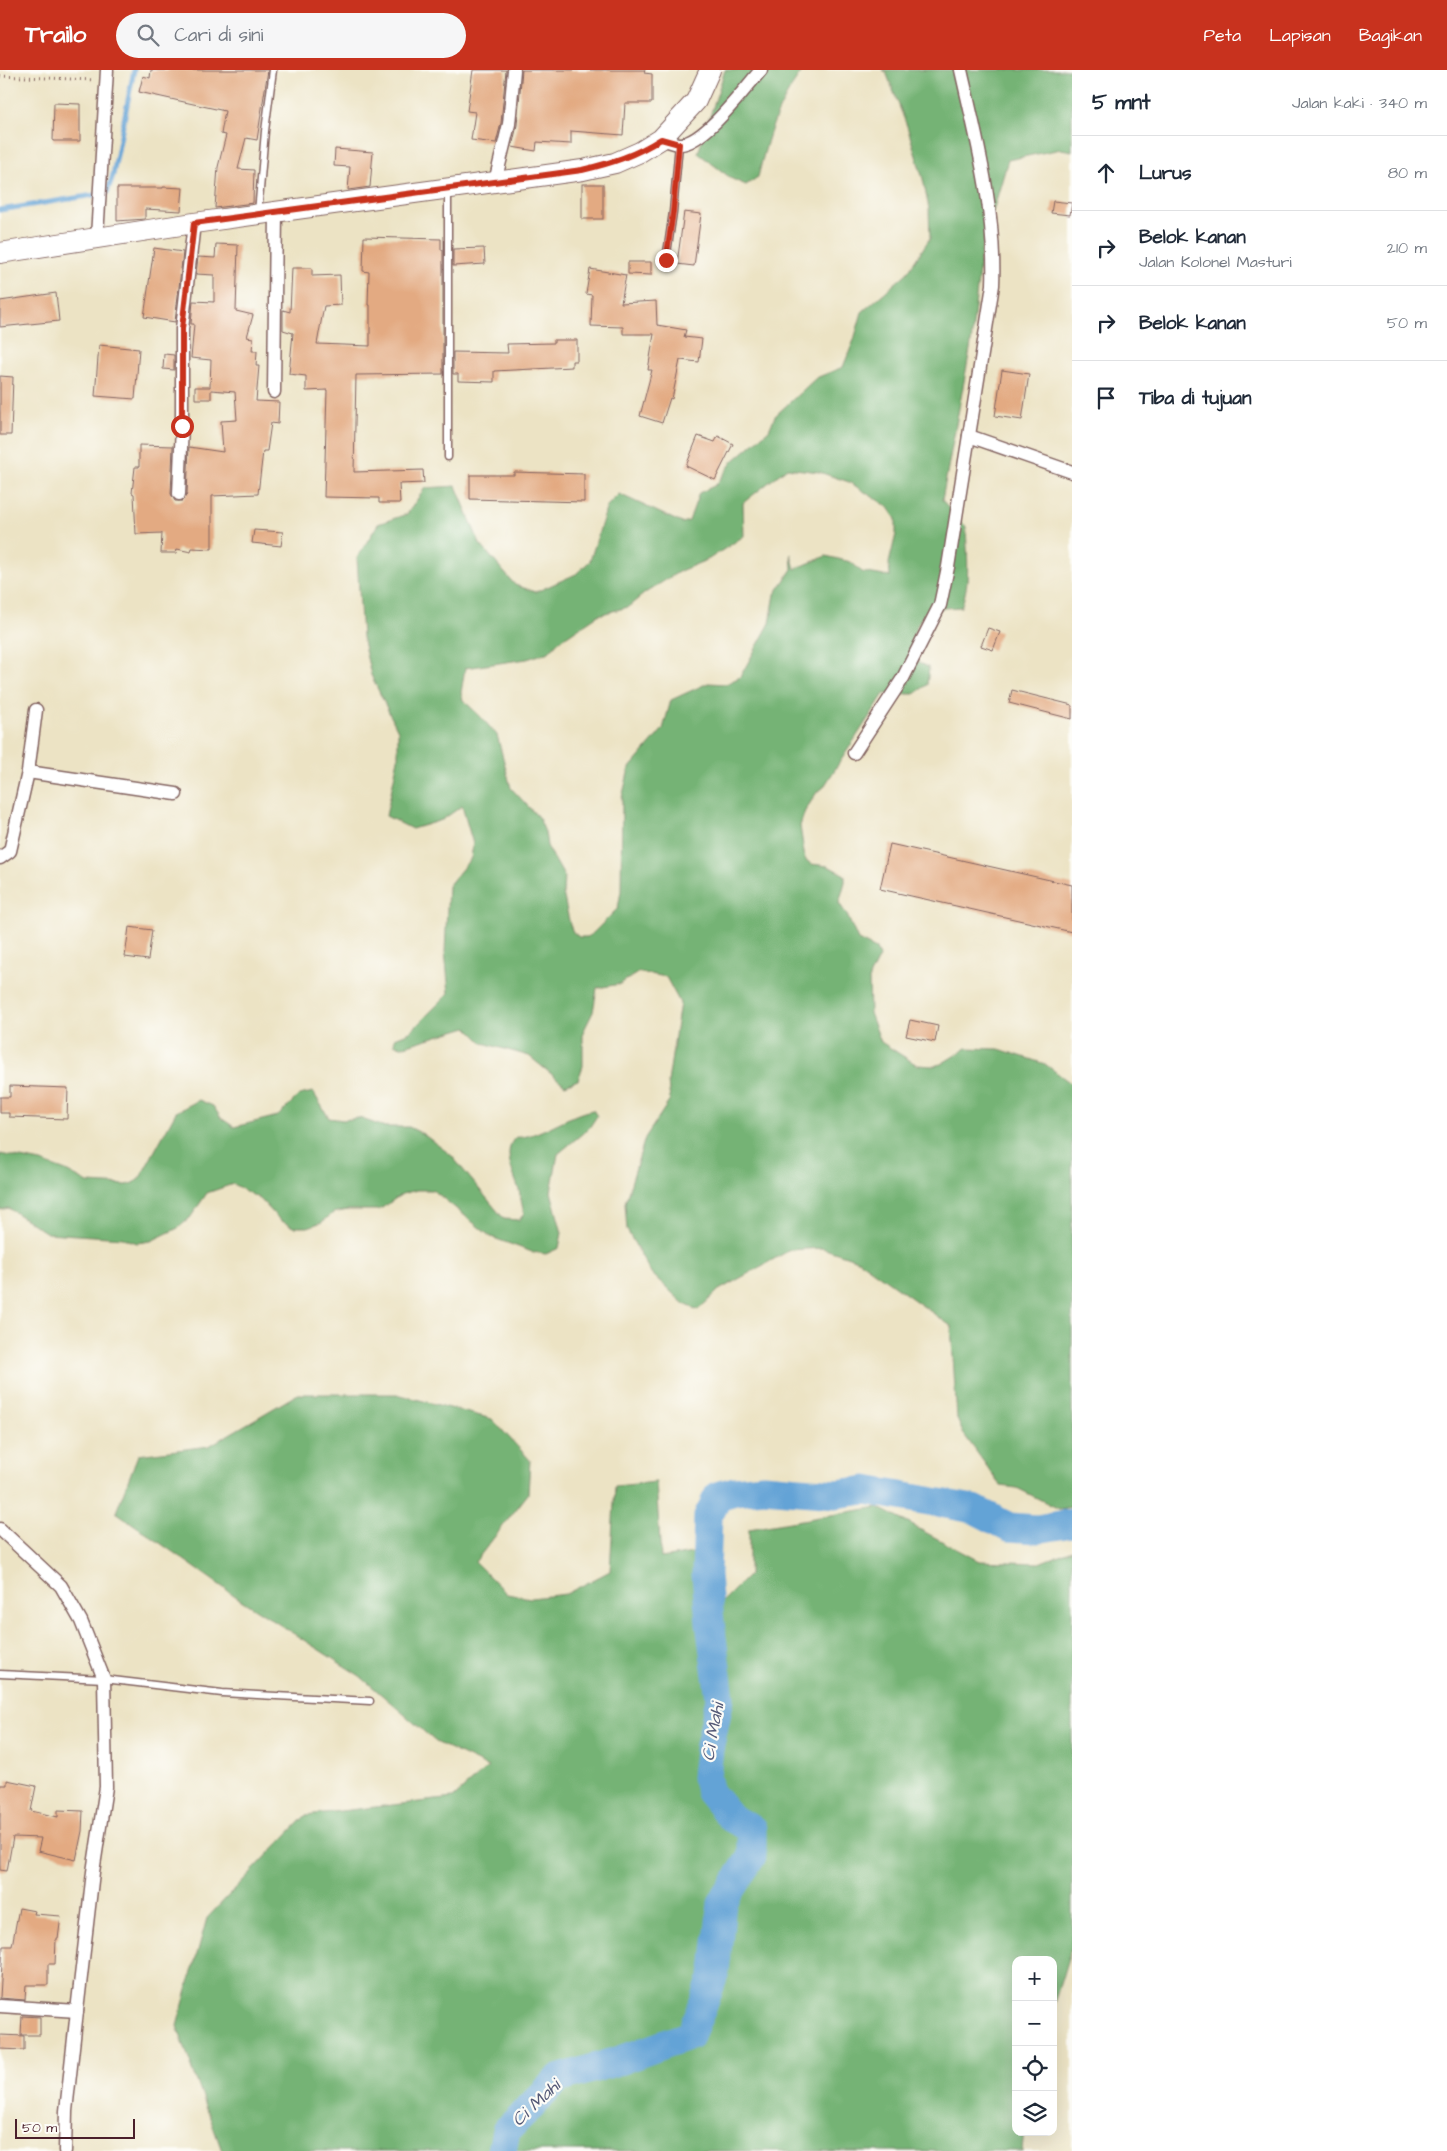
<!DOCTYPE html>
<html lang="id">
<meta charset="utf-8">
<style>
:root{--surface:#fff;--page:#f6f6f7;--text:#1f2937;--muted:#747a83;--line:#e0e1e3;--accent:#c8321e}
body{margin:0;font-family:"Architects Daughter",sans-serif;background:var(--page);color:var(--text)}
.controls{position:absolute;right:15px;bottom:15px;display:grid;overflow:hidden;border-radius:10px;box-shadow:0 5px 20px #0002}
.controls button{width:45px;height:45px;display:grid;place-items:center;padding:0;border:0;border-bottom:1px solid var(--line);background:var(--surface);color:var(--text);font:25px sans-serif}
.scale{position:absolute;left:15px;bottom:12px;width:120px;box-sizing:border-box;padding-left:5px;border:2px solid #4a1f2b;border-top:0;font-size:14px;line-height:18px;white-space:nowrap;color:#4a1f2b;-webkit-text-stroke:4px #fdfcf7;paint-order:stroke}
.stop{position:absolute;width:15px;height:15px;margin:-11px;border:4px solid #c8321e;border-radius:50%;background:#fff}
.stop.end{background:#c8321e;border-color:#fff;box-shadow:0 1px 5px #0008}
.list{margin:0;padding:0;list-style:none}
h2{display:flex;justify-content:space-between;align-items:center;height:65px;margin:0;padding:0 20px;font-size:21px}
h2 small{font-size:16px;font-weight:400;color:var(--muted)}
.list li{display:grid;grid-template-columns:32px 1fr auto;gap:15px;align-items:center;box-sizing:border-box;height:75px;padding:0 20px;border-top:1px solid var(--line)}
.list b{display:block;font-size:19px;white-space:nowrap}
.list p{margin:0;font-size:16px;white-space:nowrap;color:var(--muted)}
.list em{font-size:16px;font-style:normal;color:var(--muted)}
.icon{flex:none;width:28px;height:28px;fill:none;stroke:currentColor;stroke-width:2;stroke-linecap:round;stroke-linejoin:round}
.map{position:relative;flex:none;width:1072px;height:2081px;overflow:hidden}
header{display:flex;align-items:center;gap:30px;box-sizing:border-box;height:70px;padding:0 25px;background:var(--accent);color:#fff}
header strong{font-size:24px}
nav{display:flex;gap:28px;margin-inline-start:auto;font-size:18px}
.search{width:350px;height:45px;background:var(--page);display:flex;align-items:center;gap:12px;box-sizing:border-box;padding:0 18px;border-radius:28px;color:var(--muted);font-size:19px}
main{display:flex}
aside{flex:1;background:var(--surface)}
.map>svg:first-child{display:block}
.forest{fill:#74b374;stroke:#5f6950;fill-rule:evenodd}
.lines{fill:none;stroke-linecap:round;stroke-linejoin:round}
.stream{stroke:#63a3d6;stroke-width:5}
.river{stroke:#63a3d6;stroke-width:29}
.building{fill:#e3aa82}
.service-casing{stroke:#836461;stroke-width:9}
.minor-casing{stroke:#836461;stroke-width:15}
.primary-casing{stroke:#836461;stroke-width:22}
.path{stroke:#836461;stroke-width:3;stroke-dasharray:1 4;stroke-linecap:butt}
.service{stroke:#fff;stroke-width:6}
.minor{stroke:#fff;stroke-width:12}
.primary{stroke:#fff;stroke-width:20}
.route{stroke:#c8321e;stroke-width:6}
.labels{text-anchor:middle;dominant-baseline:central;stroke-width:4.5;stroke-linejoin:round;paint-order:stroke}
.water-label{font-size:18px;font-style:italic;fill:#555a78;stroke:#fdfcf7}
</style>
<header>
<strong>Trailo</strong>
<div class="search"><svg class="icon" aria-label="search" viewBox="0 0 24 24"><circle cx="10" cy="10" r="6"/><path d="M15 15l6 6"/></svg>Cari di sini</div>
<nav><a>Peta</a><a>Lapisan</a><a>Bagikan</a></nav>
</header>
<main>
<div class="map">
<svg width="1072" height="2081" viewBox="0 0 1072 2081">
<rect width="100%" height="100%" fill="#fdfcf7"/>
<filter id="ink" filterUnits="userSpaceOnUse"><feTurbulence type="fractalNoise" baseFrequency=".02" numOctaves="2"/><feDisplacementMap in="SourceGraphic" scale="10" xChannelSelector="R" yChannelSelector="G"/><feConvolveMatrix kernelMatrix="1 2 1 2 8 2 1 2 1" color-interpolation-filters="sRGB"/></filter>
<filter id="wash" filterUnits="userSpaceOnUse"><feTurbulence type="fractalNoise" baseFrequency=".0096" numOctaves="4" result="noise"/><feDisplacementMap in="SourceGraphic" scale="20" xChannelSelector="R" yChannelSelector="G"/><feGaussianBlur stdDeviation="1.12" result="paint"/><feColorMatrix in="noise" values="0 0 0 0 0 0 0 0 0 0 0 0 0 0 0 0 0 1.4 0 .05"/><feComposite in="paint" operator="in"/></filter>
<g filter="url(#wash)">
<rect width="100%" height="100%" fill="#ece3c4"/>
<!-- forest -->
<g class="forest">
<path d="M 725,0 L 803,0 C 776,37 769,63 758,107 L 746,115 L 732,109 L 698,83 Z"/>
<path d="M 882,0 L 1072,0 L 1072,81 L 1061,79 L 1008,90 L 981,182 L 971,274 L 942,430 L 966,457 C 967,484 971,512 961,537 L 928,539 C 919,550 907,571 913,585 C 915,591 923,595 929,598 L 927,615 L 914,624 L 884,624 L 823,718 L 817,722 L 805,741 L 800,756 L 805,789 L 811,794 L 828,796 L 845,805 L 845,812 L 839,833 L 847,845 L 858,870 L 876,879 L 879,887 L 869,907 L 870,943 L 881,972 L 917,995 L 933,996 L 941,994 L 967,978 L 999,979 L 1045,994 L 1072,1014 L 1072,1437 L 1059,1439 L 1017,1418 L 1001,1416 L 963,1363 L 957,1349 L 951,1256 L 858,1190 L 822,1178 L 790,1180 L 719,1220 L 698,1240 L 684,1234 L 651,1203 L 627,1160 L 625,1133 L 645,1068 L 670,1030 L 668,1012 L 680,933 L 666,907 L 639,902 L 620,914 L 597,918 L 593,942 L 583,962 L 583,996 L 578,1010 L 565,1015 L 529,986 L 483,973 L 467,957 L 401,977 L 394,974 L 395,968 L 410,962 L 449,923 L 445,882 L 448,816 L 471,788 L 473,774 L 462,736 L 442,750 L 412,759 L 386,746 L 398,689 L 398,661 L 371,605 L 362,567 L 357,488 L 378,454 L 407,444 L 425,418 L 456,416 L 480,474 L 515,515 L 536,522 L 576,504 L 590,491 L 607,436 L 619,424 L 682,453 L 689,451 L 699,423 L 716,415 L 733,391 L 769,360 L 775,346 L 816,308 L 843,297 L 854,270 L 862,242 L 907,203 L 930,168 L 929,139 L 923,109 L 907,56 L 886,2 ZM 787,398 L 819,402 L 849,412 L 887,436 L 896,449 L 896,464 L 889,493 L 890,507 L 862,502 L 851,492 L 826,486 L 795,499 L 791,484 L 792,499 L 775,524 L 770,553 L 740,607 L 726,614 L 708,613 L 671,630 L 663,659 L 629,699 L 622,728 L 621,821 L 618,838 L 593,863 L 587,867 L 579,867 L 573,862 L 570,855 L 563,823 L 564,806 L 547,776 L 545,762 L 539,748 L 511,718 L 497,665 L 480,646 L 463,630 L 461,623 L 465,598 L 527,589 L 549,582 L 558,572 L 598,545 L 628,537 L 645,523 L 680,501 L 709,489 L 744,466 L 743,433 Z"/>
<path d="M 313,1022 L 329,1048 L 343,1050 L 359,1048 L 385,1057 L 409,1057 L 423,1064 L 451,1085 L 504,1149 L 519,1150 L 524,1144 C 522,1136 521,1128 519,1120 C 514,1104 501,1081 516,1067 C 534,1070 570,1043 593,1040 L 597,1046 L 589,1058 L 558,1084 L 551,1122 L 562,1163 L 559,1178 L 546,1184 L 532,1182 L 491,1167 L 433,1120 L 417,1120 L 402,1124 L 379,1140 L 348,1140 L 333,1143 L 322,1152 L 308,1157 L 293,1157 L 280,1150 L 260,1129 L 233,1114 L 207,1123 L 190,1148 L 178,1158 L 151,1171 L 137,1173 L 123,1168 L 47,1163 L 8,1138 L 0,1140 L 0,1084 L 41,1092 L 66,1101 L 88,1113 L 127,1115 L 134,1113 L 140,1108 L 176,1042 L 199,1030 L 213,1036 L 221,1048 L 234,1057 L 278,1046 L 299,1025 Z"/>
<polygon points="298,1324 397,1324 492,1349 530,1390 528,1424 475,1492 507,1524 531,1528 566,1524 610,1501 615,1416 656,1412 661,1488 699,1482 722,1532 749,1505 749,1459 878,1437 979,1491 1039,1493 1072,1480 1072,1875 1053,1937 1053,1890 1016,1890 1016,2062 1024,2062 1022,2081 222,2081 177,1956 207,1848 306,1745 453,1728 488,1697 436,1672 360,1606 241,1530 116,1442 138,1385 209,1376"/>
</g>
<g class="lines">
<!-- stream -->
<polyline class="stream" points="0,140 107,123 113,105 134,0"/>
<!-- river -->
<polyline class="river" points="502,2081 506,2061 558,2009 621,1990 690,1965 702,1938 715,1902 722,1833 752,1786 752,1759 731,1748 710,1722 706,1707 709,1680 720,1628 710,1552 706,1504 708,1446 718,1426 735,1421 763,1418 836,1424 866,1420 974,1439 1009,1457 1037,1459 1072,1453"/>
</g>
<g id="blocks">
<!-- building -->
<g class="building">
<polygon points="151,0 268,0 257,70 246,68 238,99 254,100 253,133 215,138 218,97 226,65 221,64 225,41 139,22 143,6 150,8"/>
<polygon points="473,0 506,0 501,53 496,73 471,70 475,42 467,41"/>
<polygon points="522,0 645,0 644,3 652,4 652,33 625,33 623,65 571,61 571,74 537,72 536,81 512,77 517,55"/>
<polygon points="54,33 80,34 80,71 53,71"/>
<polygon points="335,79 373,82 370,117 348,120 350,97 334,96"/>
<rect x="582" y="114" width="21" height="35"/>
<polygon points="163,117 183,118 181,141 145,139 145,149 117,151 117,118 163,118"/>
<polygon points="1053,131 1072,133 1070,145 1051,143"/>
<polygon points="684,142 701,144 694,196 677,194"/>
<polygon points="364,167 441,169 441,180 443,180 443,304 356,305 354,402 423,400 424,413 399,414 400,433 379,433 379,428 324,427 327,320 306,321 306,306 289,304 293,263 283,260 283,240 290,242 292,198 312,198 312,206 340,205 341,235 324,236 317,274 370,276 370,235 368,235 369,202 363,201"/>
<polygon points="216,174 238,175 236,241 253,245 247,267 253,268 252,281 257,281 256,296 259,296 256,331 279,332 278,354 271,353 267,381 263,381 258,424 212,426 212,479 192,478 191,482 177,479 176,483 161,483 162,463 136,464 134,424 132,423 135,397 139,397 139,375 173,376 171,424 175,431 182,431 187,424 189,377 223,382 221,351 237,350 235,322 211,320 211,329 195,329 195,317 210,317 211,290 191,288 194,254 191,254 193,231 214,232 214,205 196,204 198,187 215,188"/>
<polygon points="154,178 183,182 175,252 144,247"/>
<polygon points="484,178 485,194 453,196 453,179"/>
<polygon points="628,192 651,192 651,205 628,204"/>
<polygon points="590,199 626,205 621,233 656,231 657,255 686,260 684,267 702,269 699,292 680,290 672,329 670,328 662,353 640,346 652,300 648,300 654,264 623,264 623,257 591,256 592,225 586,224"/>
<polygon points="56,223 59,251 0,257 0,231"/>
<polygon points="554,270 577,270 577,291 572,291 572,297 494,301 494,312 458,311 458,304 453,304 453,282 508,283 507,274 554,273"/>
<polygon points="99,275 139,279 135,329 95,326"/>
<polygon points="164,284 174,285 174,300 163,299"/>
<polygon points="1002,300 1029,304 1022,350 995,346"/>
<polygon points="0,306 13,307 11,365 0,365"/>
<polygon points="698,366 715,372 718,366 733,374 715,410 686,396"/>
<polygon points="514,402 584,404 584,432 470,429 470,405 514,405"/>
<polygon points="254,460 283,462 281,476 252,473"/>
<polygon points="988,558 1000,562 993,580 981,576"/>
<polygon points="1012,620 1072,635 1072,649 1009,633"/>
<polygon points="890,774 1072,815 1072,862 880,819"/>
<polygon points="129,857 152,860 148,890 125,887"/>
<polygon points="910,950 938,956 935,972 906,966"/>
<polygon points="10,1016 68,1018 67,1049 9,1047 9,1043 0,1043 0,1027 10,1027"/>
<polygon points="7,1710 36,1716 31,1741 58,1747 58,1740 83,1741 82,1761 76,1790 38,1781 41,1768 13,1767 7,1801 0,1800 0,1715 7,1715"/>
<polygon points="19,1838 35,1841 34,1844 61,1846 58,1869 56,1869 55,1894 48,1894 48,1915 26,1915 25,1930 0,1928 3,1876 12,1876"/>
<polygon points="22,1946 40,1947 40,1965 21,1965"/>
<polygon points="0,1965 24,1966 24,1980 0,1979"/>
</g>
</g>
</g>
<g filter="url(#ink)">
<use href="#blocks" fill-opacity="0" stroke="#836461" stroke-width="1"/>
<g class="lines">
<!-- service casing -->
<g class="service-casing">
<g id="service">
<polyline points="258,143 265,61 273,0"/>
<polyline points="666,190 673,142 679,74"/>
<polyline points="448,387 448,120"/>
<polyline points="0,1604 104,1609 222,1623 370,1631"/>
</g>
</g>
<!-- minor casing -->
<g class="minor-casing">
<g id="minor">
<path d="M 661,69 C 667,70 674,74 680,74 C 704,74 745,18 761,0"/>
<polyline points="495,112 509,54 514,0"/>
<polyline points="97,167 107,0"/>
<polyline points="274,322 276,142"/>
<polyline points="969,366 1072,402"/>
<polyline points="179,424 182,355 182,259 194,153"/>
<path d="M 854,683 L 903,608 L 940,535 L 948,497 L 993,215 C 996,143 977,70 961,0"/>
<polyline points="28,702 176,724"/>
<polyline points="0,788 10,781 28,702 36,640"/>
<polyline points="0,1459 61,1516 81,1551 104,1609 106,1717 93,1802 77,1941 66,2041 65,2081"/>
<polyline points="0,1936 77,1941"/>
</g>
</g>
<!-- primary casing -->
<g class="primary-casing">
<polyline id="primary" points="0,183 194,153 583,100 615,93 640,82 661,69 696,31 710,0"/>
</g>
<!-- path -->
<polyline class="path" points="0,6 94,10"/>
<!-- service -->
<use href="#service" class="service"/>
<!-- minor -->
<use href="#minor" class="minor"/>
<!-- primary -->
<use href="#primary" class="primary"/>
</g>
</g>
<g class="lines" filter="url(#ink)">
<!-- route -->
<path class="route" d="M 182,356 L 182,259 L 194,153 L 582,100 C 612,93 636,85 661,69 L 679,74 L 673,142 L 666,190"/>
</g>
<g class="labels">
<!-- water labels -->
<g class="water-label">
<text transform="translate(713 1662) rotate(-80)">Ci Mahi</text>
<text transform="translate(536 2033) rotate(-43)">Ci Mahi</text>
</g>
</g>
</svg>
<div class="controls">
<button>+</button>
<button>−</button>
<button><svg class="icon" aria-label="locate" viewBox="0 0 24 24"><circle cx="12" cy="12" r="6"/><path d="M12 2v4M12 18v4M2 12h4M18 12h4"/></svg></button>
<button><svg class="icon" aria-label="layers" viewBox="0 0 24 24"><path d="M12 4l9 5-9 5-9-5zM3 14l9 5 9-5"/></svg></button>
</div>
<div class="scale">50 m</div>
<div class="stop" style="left:182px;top:356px"></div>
<div class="stop end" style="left:666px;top:190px"></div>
</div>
<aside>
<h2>5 mnt<small>Jalan kaki · 340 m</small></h2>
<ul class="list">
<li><svg class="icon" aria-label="ahead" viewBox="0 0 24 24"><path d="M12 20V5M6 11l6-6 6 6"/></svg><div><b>Lurus</b></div><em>80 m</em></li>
<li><svg class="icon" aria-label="right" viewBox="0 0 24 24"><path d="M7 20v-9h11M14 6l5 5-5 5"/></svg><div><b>Belok kanan</b><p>Jalan Kolonel Masturi</p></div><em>210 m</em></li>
<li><svg class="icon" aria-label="right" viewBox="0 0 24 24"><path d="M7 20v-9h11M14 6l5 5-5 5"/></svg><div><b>Belok kanan</b></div><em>50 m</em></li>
<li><svg class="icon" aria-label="arrive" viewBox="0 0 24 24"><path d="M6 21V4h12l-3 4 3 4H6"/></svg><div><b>Tiba di tujuan</b></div></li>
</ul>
</aside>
</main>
